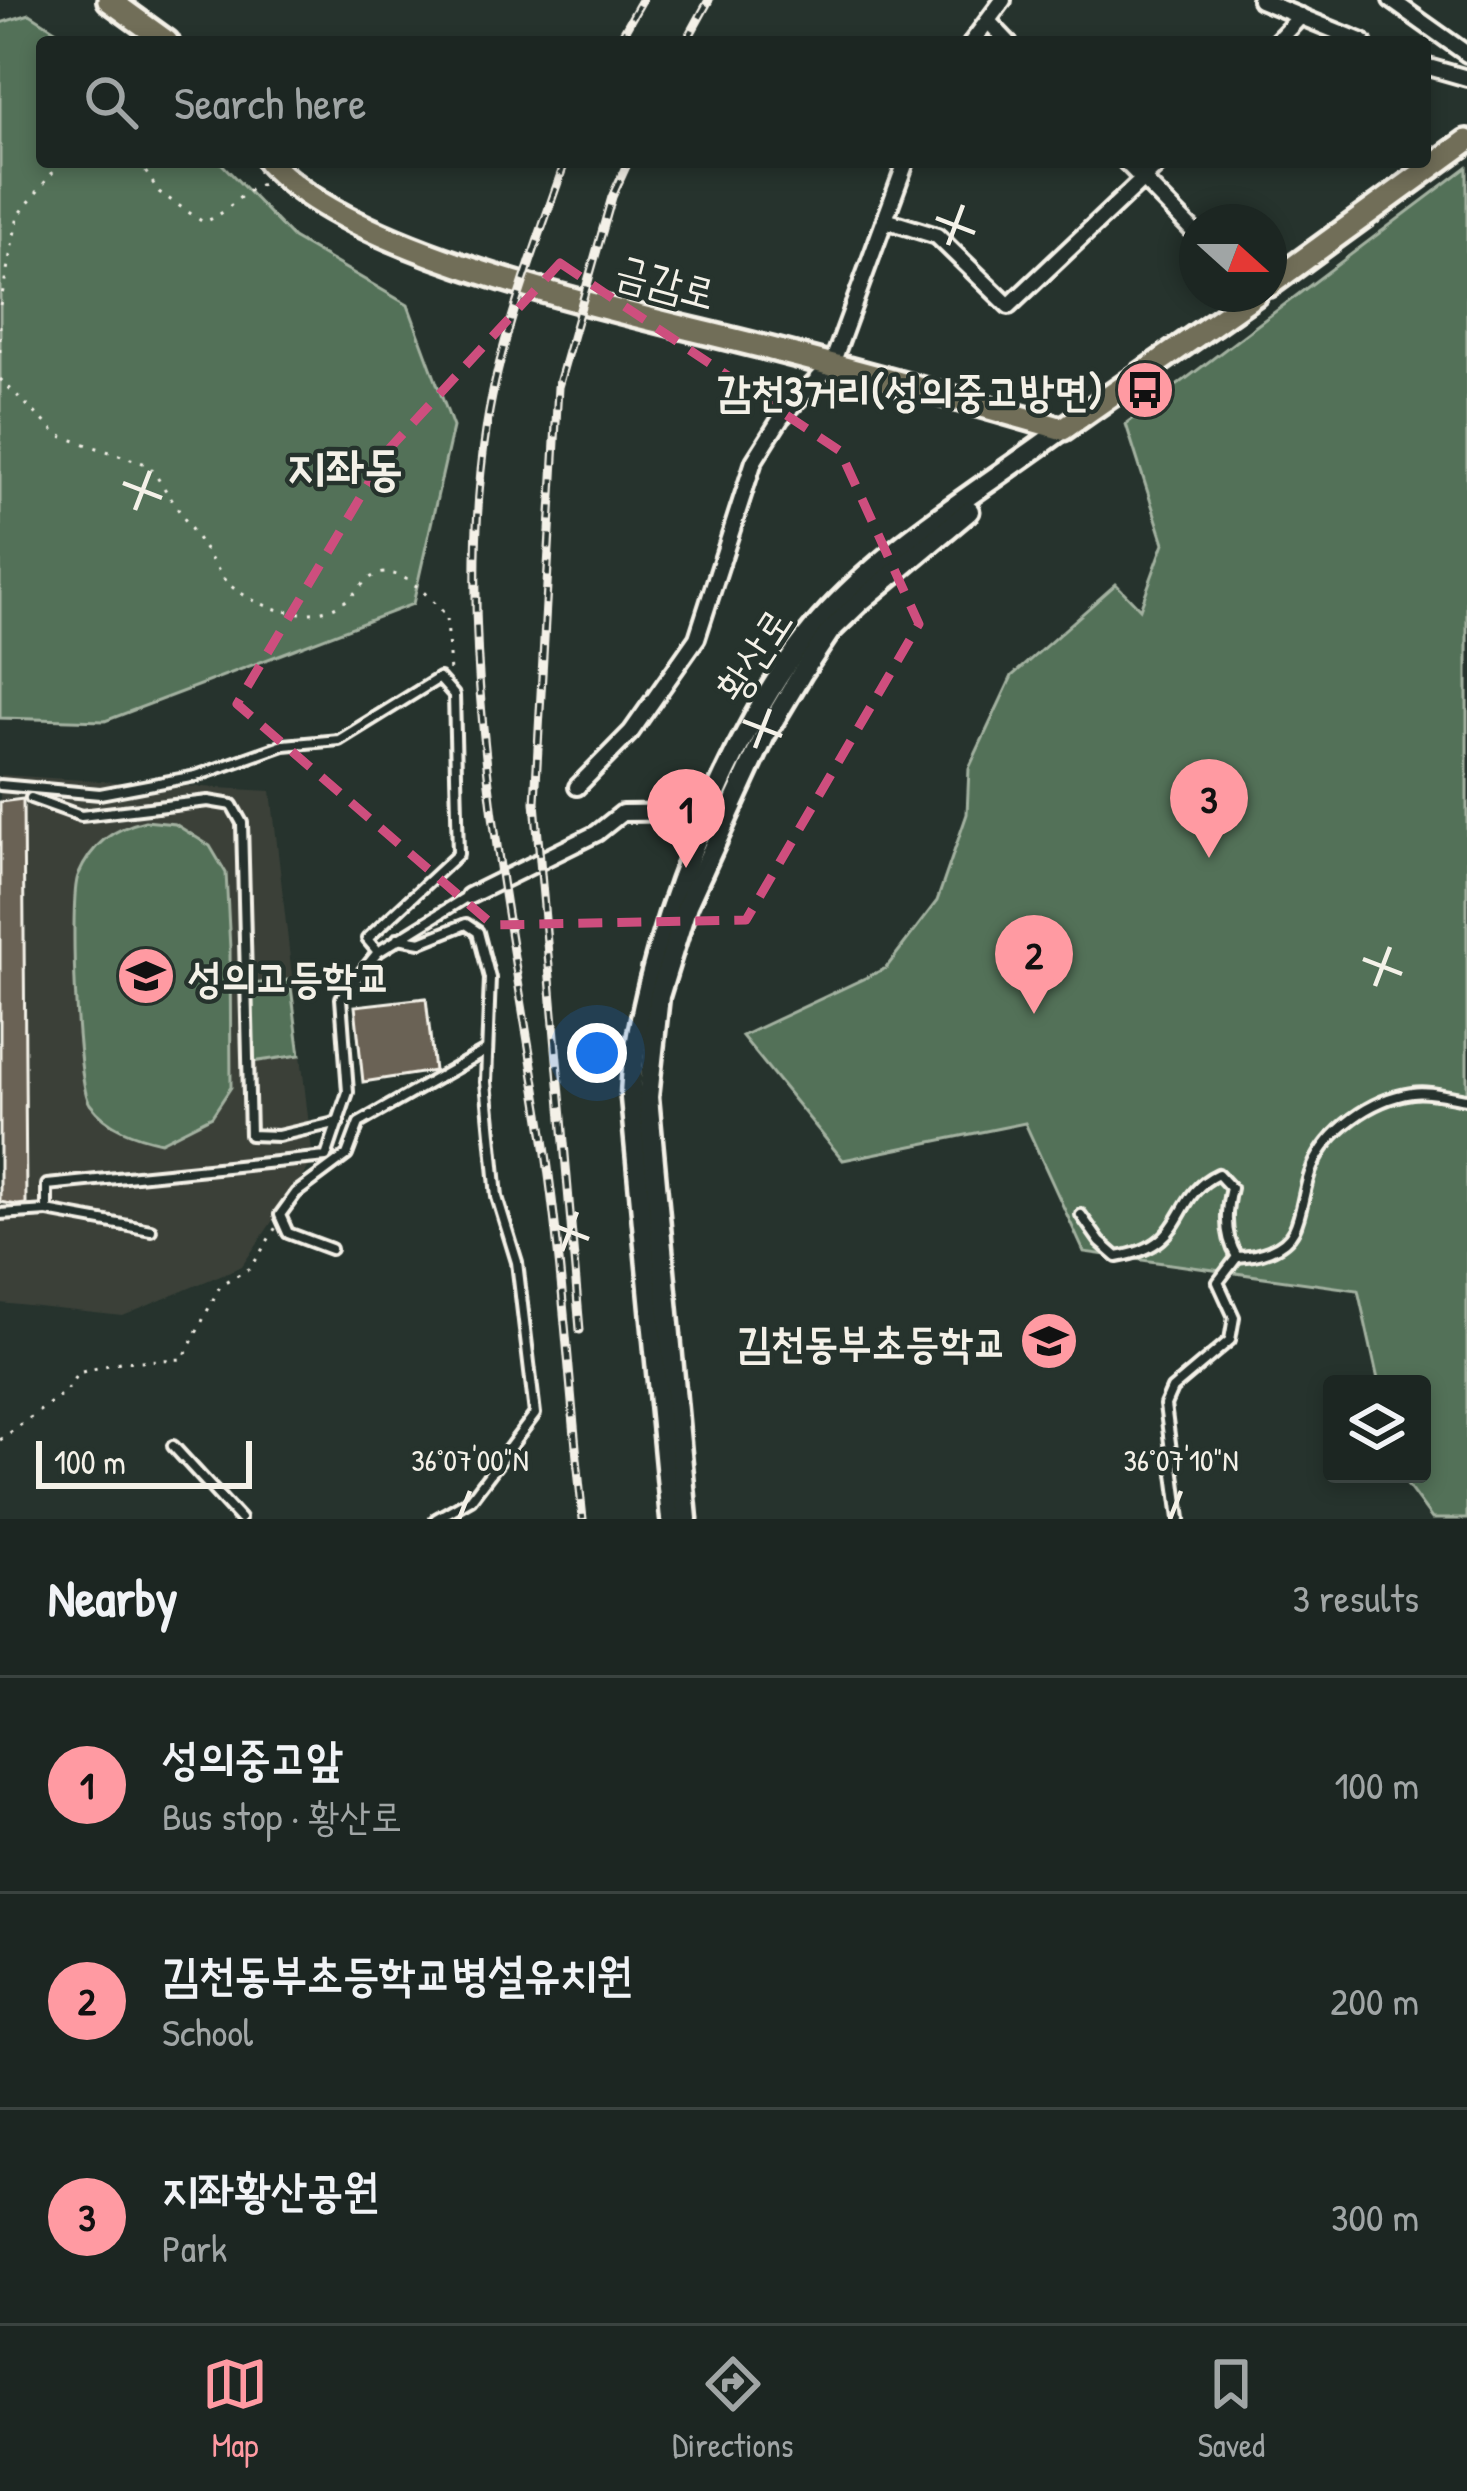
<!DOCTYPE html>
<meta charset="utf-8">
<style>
:root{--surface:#1c2622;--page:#29322f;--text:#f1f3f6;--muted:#a0a5a5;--line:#3a4340;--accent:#ff9aa2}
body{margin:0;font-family:"Patrick Hand","Poor Story",sans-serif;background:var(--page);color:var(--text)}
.controls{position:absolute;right:36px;bottom:36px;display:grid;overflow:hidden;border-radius:12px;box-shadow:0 6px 18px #0003}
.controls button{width:108px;height:108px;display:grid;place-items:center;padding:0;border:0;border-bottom:3px solid var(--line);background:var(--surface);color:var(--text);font:60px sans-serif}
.compass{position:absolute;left:1179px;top:204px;width:108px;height:108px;border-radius:50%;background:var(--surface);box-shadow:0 6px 18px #0003;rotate:111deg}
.scale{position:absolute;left:36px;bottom:30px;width:216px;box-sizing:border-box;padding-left:12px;border:6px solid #f4f1e8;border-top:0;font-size:33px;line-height:42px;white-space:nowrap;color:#f4f1e8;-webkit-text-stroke:9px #26332d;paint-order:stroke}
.you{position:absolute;left:597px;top:1053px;width:42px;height:42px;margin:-30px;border:9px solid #fff;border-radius:50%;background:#1a73e8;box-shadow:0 0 0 18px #1a73e833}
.badge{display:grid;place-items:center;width:78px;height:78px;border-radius:50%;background:var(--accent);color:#111;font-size:39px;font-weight:700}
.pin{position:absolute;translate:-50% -99px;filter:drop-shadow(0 3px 6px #0008)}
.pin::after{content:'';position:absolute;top:63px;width:42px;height:36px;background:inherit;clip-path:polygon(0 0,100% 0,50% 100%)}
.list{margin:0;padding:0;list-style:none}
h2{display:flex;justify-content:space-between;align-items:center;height:156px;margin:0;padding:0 48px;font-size:51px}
h2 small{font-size:39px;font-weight:400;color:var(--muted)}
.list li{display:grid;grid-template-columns:78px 1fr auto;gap:36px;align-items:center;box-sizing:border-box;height:216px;padding:0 48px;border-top:3px solid var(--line)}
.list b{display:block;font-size:45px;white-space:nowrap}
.list p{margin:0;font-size:39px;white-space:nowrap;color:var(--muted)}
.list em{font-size:39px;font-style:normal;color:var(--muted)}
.icon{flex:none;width:66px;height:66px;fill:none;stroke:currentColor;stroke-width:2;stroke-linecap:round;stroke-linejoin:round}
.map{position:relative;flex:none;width:1467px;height:1519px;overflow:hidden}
.search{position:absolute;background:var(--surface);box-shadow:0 6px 18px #0003;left:36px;right:36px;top:36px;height:132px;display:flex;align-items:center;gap:30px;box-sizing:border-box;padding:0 42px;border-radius:12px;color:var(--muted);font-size:45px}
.sheet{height:804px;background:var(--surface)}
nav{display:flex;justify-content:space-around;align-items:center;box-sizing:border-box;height:168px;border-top:3px solid var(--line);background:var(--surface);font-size:33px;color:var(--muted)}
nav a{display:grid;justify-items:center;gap:6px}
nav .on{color:var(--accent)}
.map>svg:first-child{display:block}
.built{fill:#3b4139}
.green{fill:#527159;stroke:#a3b1a0;stroke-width:3}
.building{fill:#6b6254;stroke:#f4f1e8;stroke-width:3}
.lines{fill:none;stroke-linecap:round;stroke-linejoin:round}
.lane-casing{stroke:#f4f1e8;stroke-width:16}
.street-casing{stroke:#f4f1e8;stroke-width:22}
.secondary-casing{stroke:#f4f1e8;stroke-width:27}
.primary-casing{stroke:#f4f1e8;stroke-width:30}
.path{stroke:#f4f1e8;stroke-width:3;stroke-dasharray:3 9;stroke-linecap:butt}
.lane{stroke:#26332d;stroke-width:8}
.street{stroke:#26332d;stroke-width:14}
.secondary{stroke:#26332d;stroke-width:18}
.primary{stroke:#716e59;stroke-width:21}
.rail-casing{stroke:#f4f1e8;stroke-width:9}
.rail{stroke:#26332d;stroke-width:4.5;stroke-dasharray:14;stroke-linecap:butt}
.marked{fill:none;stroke:#ce4e7e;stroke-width:9;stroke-dasharray:24 15;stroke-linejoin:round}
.ticks{fill:none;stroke:#f4f1e8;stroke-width:4.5}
.labels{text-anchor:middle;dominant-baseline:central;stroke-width:9;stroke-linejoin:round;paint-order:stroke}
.street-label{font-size:42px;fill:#f4f1e8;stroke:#26332d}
.poi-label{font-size:42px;font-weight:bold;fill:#f4f1e8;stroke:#26332d;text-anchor:end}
.quarter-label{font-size:48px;font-weight:bold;fill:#f4f1e8;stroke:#26332d}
.ticks-label{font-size:30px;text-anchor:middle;fill:#f4f1e8;stroke:#26332d;stroke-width:9;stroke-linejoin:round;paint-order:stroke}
</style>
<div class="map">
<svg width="1467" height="1519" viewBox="0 0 1467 1519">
<rect width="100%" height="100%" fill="#26332d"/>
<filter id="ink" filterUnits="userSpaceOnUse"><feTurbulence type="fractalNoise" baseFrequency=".00833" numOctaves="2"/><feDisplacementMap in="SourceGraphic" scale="24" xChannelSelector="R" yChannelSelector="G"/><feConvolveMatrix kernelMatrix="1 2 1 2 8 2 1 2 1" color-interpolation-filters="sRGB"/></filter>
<g filter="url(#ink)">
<!-- built -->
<polygon class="built" points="0,775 271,791 313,1161 242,1266 123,1316 0,1303"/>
<!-- green -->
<g class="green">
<polygon points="30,14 74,42 42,42 42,162 220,162 293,238 408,305 453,427 413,604 105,721 0,718 0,23"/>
<polygon points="1467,167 1467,1519 1432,1519 1399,1474 1422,1474 1422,1384 1379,1384 1358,1290 1084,1252 1025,1123 843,1160 742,1036 886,968 937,901 967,814 969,768 1012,676 1116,584 1140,609 1164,543 1126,424"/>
<path d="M 145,821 L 175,824 L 210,846 L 226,873 L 230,949 L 231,1087 L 212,1116 L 161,1142 C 134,1136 108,1128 90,1104 C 76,1084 69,899 78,876 C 92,844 112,829 145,821 Z"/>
<polygon points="290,980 300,1055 252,1062 250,984"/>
</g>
<!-- building -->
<g class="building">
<polygon points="23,799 26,1204 17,1205 0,1202 0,802"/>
<polygon points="426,998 434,1071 363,1082 355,1006"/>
</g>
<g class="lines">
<!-- lane casing -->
<g class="lane-casing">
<g id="lane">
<polyline points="0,785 100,794 196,776 284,745 339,740 439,678 454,695 458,854 367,939 378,952"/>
<polyline points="31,798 81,816 208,801 232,805 242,823 250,1135 278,1136 339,1122"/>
<polyline points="398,938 421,942 466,924 478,932 490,978 486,1082 497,1197 517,1262 535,1414 471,1499 436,1519"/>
<polyline points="47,1211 151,1230"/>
<polyline points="0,1214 47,1211 47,1185 326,1157 348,1092 341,998 378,952 468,896"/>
<path d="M 1081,1215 L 1100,1242 L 1117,1257 C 1191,1245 1169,1197 1218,1174 L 1231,1188 C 1225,1212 1224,1236 1237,1257 C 1257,1256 1284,1250 1294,1230 C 1303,1212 1303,1188 1312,1168 C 1328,1130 1371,1099 1412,1093 C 1429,1090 1450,1097 1467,1099"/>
<polyline points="331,1249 288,1233 280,1215 296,1193 347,1155 359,1123 487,1050"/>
<polyline points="173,1446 240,1519"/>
<polyline points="1180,1519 1165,1405 1172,1389 1230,1340 1234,1317 1218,1282 1237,1257"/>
</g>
</g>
<!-- street casing -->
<g class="street-casing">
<g id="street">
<polyline points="1260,0 1363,42"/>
<polyline points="1391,0 1467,54"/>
<polyline points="988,21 1008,42"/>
<polyline points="972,42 1003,0"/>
<polyline points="1276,42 1301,16"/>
<polyline points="1425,66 1467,78"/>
<polyline points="1126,162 1197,235"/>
<polyline points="885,220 937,236 1009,306 1161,162"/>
<polyline points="577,787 631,732 697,638 754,461 781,418 832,364 906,162"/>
<polyline points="469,896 597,833 622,813 711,812"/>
</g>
</g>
<!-- secondary casing -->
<g class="secondary-casing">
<g id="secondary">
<path d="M 671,1519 L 631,1098 C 635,964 730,722 820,621 C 887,545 982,489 1063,429"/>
<polyline points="687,1519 648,1097 659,996 687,905 765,735 802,673 830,631 861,601 969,511"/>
</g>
</g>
<!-- primary casing -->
<g class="primary-casing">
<g id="primary">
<polyline points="109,0 167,42"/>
<path d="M 269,162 C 357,260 641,315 771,349 C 869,374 966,401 1063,429 L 1256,294"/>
<polyline points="1269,285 1467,141"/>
</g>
</g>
<!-- path -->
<g class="path">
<path d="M 139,162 L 159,192 L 203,222 C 228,215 239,191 265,183"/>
<polyline points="0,305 18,216 61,162"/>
<polyline points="0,325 0,352"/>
<path d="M 0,379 L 58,435 L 149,465 L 226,582 C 257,609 312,627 348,599 C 360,589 368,573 386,573 C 411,574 431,600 447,616 L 450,675"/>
<polyline points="0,1440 65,1392 78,1373 120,1362 183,1359 221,1284 251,1268 276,1227"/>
</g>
<!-- lane -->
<use href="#lane" class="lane"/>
<!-- street -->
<use href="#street" class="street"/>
<!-- secondary -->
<use href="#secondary" class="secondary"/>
<!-- primary -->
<use href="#primary" class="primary"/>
<!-- rail casing -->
<g class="rail-casing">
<g id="rail">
<polyline points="618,42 642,0"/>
<polyline points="686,42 709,0"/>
<path d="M 565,162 C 536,246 501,335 487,424 C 452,646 506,901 541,1120 C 562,1252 569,1387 583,1519"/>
<polyline points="580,1330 535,802 558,387 612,197 628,162"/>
</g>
</g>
<!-- rail -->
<use href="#rail" class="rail"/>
</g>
</g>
<!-- marked area -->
<path class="marked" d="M 560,263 L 840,451 L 919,624 L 746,920 L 493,925 L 237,704 L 389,449 Z"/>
<!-- ticks -->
<path class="ticks" d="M 936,218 L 975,233M 948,245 L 963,205M 123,483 L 162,498M 135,510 L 150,471M 743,721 L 782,736M 755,748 L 770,709M 1363,959 L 1402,974M 1375,986 L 1390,947M 550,1224 L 589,1239M 562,1251 L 577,1212M 459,1519 L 470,1491M 1170,1519 L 1181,1491"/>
<!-- icons -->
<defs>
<g id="bus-disc" transform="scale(3)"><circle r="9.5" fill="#ff9aa2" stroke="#26332d"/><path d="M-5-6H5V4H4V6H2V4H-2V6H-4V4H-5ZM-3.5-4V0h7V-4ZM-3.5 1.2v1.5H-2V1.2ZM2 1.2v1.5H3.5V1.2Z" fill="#111"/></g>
<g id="school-disc" transform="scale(3)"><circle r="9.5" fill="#ff9aa2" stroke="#26332d"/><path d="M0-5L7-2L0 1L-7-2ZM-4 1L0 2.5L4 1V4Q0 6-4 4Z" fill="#111"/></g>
</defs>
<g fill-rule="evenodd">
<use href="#bus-disc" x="1145" y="390"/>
<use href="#school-disc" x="146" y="976"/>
<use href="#school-disc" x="1049" y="1341"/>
</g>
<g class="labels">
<!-- street labels -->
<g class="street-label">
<text transform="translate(666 281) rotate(15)">금감로</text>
<text transform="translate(753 654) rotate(-57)">황산로</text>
</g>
<!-- poi labels -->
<g class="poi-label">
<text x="1103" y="390">감천3거리(성의중고방면)</text>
<text x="188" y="976" text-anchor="start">성의고등학교</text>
<text x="1007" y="1341">김천동부초등학교</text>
</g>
<!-- quarter labels -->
<g class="quarter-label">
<text x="345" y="466">지좌동</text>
</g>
</g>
<g class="ticks-label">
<text x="470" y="1471">36°07'00"N</text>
<text x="1181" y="1471">36°07'10"N</text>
</g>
</svg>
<div class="controls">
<button><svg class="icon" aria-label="layers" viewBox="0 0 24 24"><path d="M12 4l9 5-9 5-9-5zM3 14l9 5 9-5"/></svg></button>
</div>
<svg class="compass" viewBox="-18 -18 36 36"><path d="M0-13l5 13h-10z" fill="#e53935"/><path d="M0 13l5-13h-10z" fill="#a0a5a5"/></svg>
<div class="scale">100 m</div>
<div class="you"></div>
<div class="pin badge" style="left:686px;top:868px">1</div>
<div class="pin badge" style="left:1034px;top:1014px">2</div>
<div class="pin badge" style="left:1209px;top:858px">3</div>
<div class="search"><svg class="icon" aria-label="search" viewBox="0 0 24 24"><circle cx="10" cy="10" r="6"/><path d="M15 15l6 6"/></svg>Search here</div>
</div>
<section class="sheet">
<h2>Nearby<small>3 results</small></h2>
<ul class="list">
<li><span class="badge">1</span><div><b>성의중고앞</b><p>Bus stop · 황산로</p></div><em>100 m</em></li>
<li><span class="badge">2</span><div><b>김천동부초등학교병설유치원</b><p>School</p></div><em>200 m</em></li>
<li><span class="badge">3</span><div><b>지좌황산공원</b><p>Park</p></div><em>300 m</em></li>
</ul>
</section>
<nav>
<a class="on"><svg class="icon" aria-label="map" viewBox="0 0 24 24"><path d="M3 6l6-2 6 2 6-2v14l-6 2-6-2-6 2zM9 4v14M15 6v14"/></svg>Map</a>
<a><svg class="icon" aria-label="directions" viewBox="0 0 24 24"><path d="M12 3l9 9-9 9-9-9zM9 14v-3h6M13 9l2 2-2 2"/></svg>Directions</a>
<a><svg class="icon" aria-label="saved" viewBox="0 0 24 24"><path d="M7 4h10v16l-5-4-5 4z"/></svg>Saved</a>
</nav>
